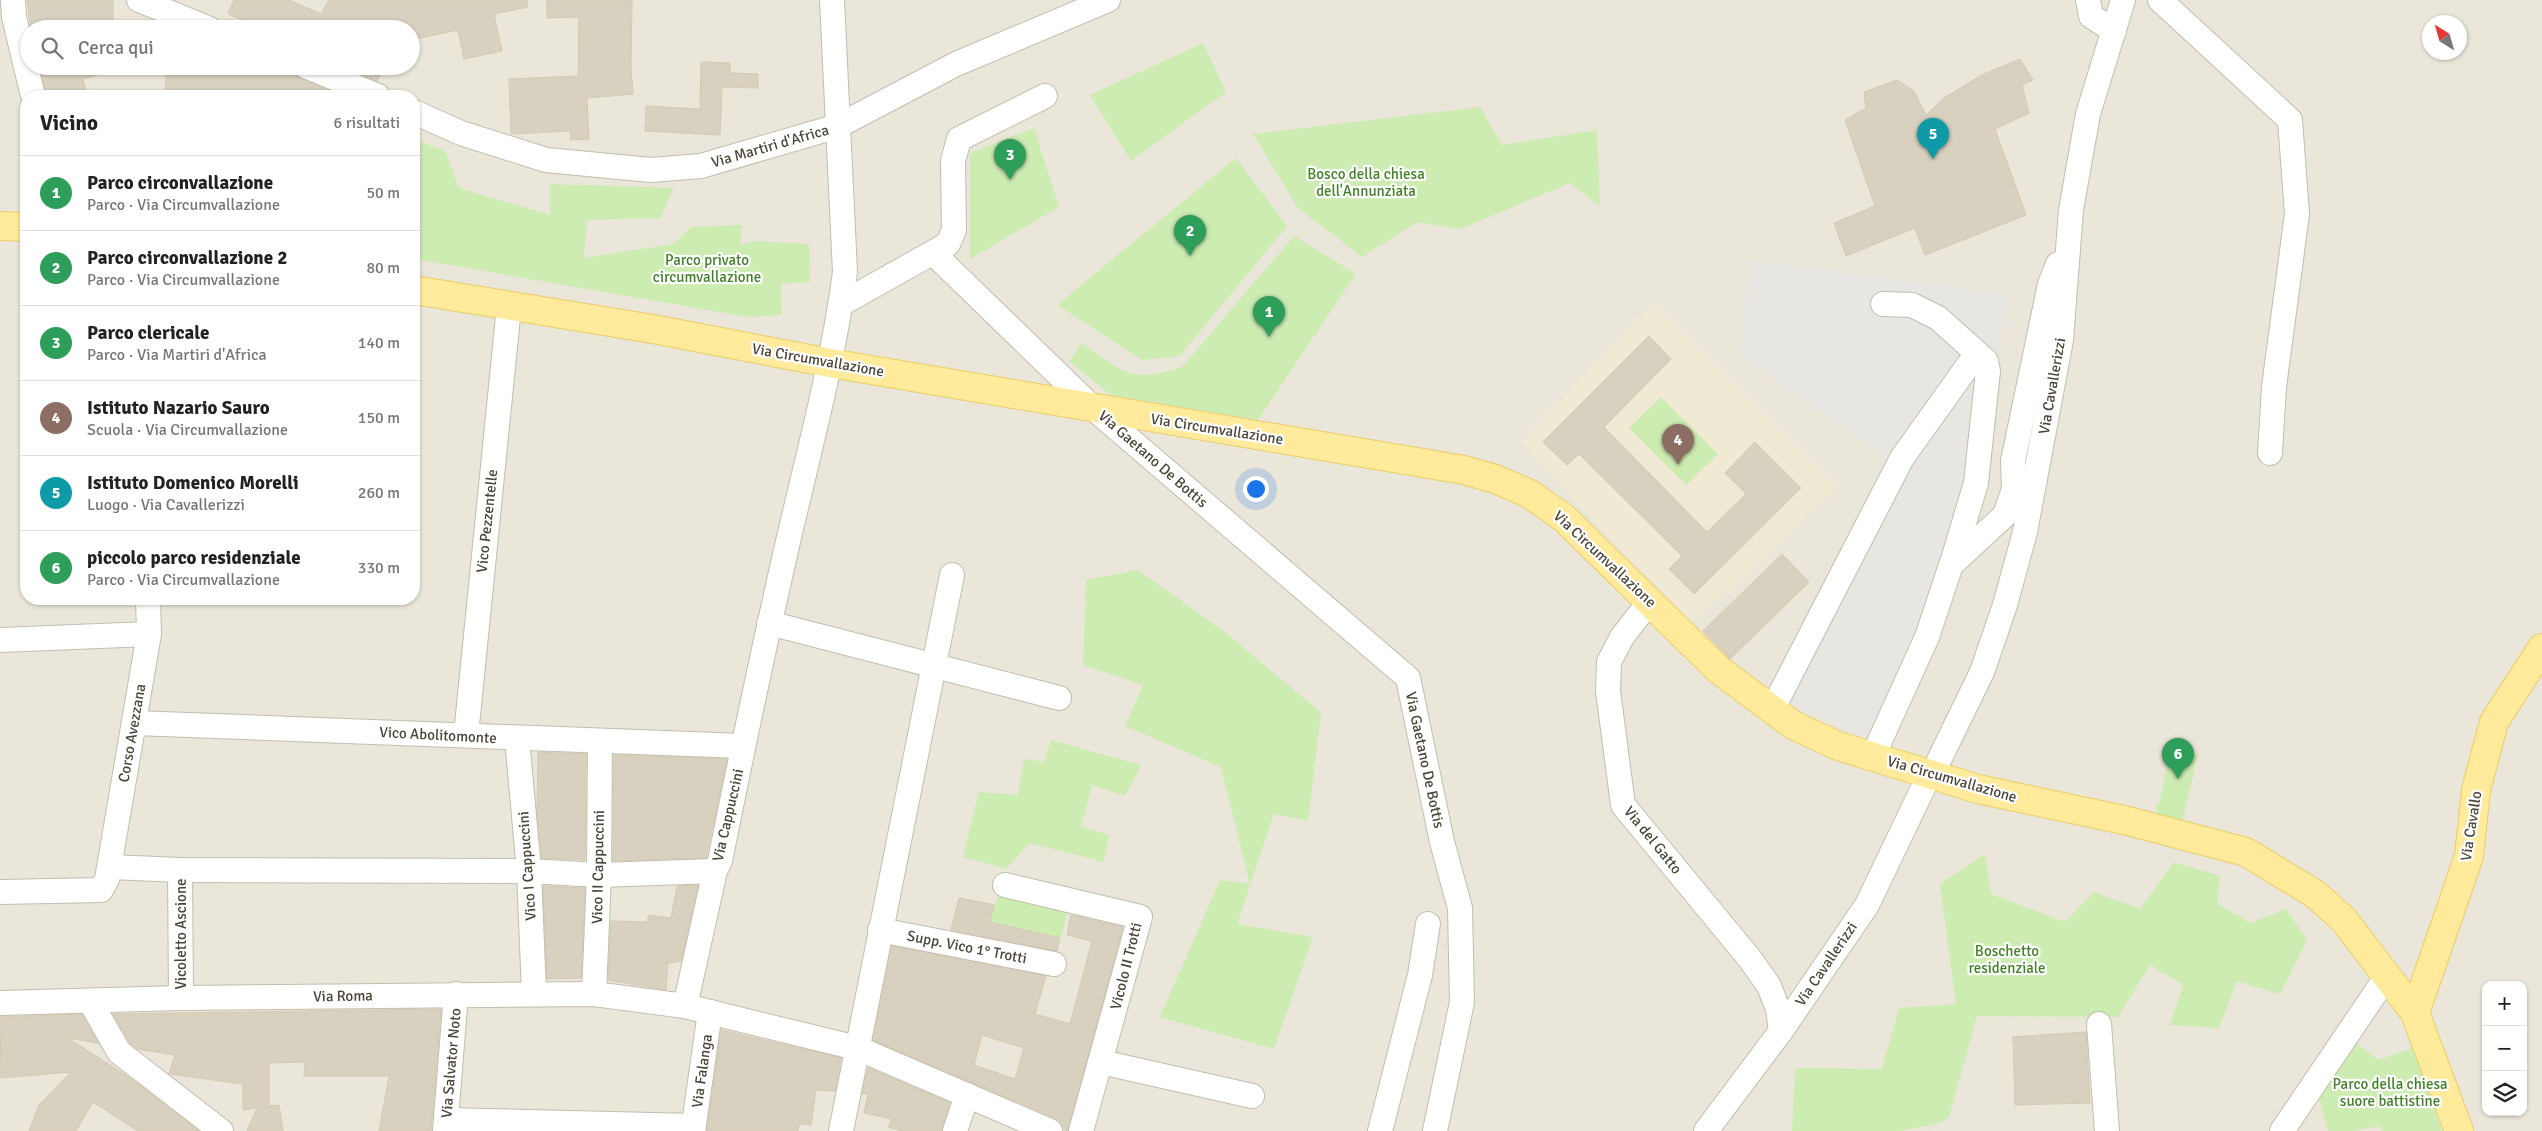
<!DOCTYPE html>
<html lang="it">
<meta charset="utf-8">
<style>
:root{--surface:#fff;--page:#f2f2f2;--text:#222;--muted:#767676;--line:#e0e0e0;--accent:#1a73e8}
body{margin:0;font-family:Signika,sans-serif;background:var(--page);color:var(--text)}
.controls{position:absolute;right:15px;bottom:15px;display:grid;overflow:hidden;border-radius:10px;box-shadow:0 1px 4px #0004}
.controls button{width:45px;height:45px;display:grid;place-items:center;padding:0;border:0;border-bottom:1px solid var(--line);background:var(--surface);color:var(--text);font:25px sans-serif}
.compass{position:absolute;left:2422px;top:15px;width:45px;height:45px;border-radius:50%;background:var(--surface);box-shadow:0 1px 4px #0004;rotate:323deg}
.you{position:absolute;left:1255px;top:488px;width:18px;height:18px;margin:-12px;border:4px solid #fff;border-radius:50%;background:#1a73e8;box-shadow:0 0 0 8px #1a73e833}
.badge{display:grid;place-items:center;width:32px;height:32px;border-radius:50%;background:var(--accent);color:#fff;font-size:16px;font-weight:700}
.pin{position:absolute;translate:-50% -41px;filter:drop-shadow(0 1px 2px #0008)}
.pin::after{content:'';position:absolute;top:26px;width:18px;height:15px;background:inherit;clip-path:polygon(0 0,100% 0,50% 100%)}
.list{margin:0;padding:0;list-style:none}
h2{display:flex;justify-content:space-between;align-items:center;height:65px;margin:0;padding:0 20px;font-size:21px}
h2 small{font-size:16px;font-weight:400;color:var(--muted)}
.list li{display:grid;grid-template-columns:32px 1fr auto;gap:15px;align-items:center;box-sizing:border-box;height:75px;padding:0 20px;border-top:1px solid var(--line)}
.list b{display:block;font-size:19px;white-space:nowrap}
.list p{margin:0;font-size:16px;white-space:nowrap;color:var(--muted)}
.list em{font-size:16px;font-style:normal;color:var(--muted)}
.icon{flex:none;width:28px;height:28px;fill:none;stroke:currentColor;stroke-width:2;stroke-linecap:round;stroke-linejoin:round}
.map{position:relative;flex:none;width:2542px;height:1131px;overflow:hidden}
.search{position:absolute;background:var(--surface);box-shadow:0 1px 4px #0004;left:20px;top:20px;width:400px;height:55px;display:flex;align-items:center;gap:12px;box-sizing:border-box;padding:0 18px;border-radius:28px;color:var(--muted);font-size:19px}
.panel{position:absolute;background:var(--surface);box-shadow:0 1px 4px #0004;left:20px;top:90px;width:400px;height:515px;border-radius:20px}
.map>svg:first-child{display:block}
.residential{fill:#eae6d9;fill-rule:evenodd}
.education{fill:#f0ead4}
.green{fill:#cdecb2}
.parking{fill:#e8e6e2}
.building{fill:#d8d1c0;stroke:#d4c9b2;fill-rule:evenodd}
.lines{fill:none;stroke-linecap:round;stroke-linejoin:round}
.minor-casing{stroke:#c2bdad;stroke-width:26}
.major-casing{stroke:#eacd65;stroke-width:30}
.minor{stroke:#fff;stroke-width:24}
.major{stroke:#ffeb9b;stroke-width:28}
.labels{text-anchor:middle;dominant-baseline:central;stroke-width:4.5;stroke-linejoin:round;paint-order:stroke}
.street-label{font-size:15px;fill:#4b4538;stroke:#fff}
.park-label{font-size:15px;fill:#428127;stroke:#fff}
</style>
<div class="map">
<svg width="2542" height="1131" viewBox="0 0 2542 1131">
<rect width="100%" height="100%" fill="#f6f4eb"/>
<!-- residential -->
<path class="residential" d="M 0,0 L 2542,0 L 2542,1131 L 0,1131 ZM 2430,22 L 2460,22 L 2460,52 L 2430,52 ZM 29,29 L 411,29 L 411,66 L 29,66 ZM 26,96 L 414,96 L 414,599 L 26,599 ZM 2486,985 L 2523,985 L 2523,1112 L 2486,1112 Z"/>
<!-- education -->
<polygon class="education" points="1653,303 1838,488 1692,623 1520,443"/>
<!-- green -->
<g class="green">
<polygon points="1203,43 1226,92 1131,161 1090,95"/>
<polygon points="1480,107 1502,145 1597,130 1600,206 1570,183 1460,229 1417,222 1362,257 1298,208 1253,134"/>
<polygon points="1034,128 1059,207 970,259 970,153"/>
<polygon points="414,139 445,151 459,188 550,215 550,184 674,188 660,218 587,220 584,258 673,244 691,227 742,225 740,245 755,241 809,244 810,282 781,284 782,315 748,317 415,259"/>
<polygon points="1236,158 1287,226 1180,356 1142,360 1057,305"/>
<path d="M 1294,236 L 1356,274 L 1258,420 L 1111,395 L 1069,361 L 1082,343 C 1123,372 1130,384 1182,367 Z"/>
<polygon points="1661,397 1718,454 1686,485 1629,428"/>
<polygon points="1138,570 1226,633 1321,713 1308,821 1274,814 1237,924 1313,937 1274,1049 1160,1017 1220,880 1250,884 1221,767 1125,726 1143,685 1083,665 1086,580"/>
<polygon points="1051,740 1141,765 1125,796 1092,785 1081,827 1109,835 1104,862 1029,843 1006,869 963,857 979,792 1018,795 1024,759 1044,762"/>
<polygon points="2170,752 2198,754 2181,827 2162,822 2155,806 2159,804"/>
<polygon points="1985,854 1991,894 2065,922 2094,892 2140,909 2174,862 2220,876 2217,903 2250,923 2286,909 2307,940 2280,994 2237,981 2219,1028 2170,1025 2183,985 2150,965 2118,1017 1977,1016 1949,1117 1926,1131 1935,1124 1900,1131 1792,1131 1795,1068 1882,1069 1899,1008 1956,1004 1940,884"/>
<polygon points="1001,890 1069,904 1061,938 989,922"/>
<polygon points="2356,1043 2378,1060 2413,1048 2442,1131 2383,1131 2379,1126 2354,1131 2328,1131 2319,1099"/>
</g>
<!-- parking -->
<polygon class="parking" points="1750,260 2005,294 2000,354 1976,485 1881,743 1770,695 1885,457 1740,355"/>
<!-- building -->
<g class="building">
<polygon points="27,0 113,0 113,29 31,29"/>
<polygon points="234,0 289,0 321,14 329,0 527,0 528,7 494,14 502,51 464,59 458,30 411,40 411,29 262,29 228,14"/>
<polygon points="547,0 632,0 631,68 633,94 587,98 589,139 571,140 570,131 511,134 509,79 578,76 579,17 547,18"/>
<polygon points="2020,59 2033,80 2022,85 2029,113 1995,129 2026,215 1925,255 1915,228 1846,256 1834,223 1875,206 1845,120 1866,108 1864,92 1897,80 1914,91 1926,115 1944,98 1982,75"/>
<polygon points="701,62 730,63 730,73 758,74 758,88 722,87 720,135 645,131 646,106 700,109"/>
<polygon points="46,66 111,66 111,71 83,79 87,96 46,96 40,68"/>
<polygon points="170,66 292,66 294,74 299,78 334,93 332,96 165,96 166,74"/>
<polygon points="342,66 385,66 377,81"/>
<polygon points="1649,336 1671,359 1604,427 1707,532 1746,494 1725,473 1755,442 1801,488 1694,594 1669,569 1682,556 1579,454 1567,465 1543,442"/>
<polygon points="1782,554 1809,582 1730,659 1703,631"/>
<polygon points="538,752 586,754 585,860 542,858 537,811"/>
<polygon points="614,755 727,759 706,858 613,861"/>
<polygon points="698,885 681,961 668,963 666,990 608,980 611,921 647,922 649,915 671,918 677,886"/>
<polygon points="543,886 585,888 581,978 547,979"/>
<polygon points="959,898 995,905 989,922 1060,938 1057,951 951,930"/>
<path d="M 1071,915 L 1123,927 L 1068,1131 L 1064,1129 L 1055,1118 L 873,1040 L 892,946 L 1046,976 L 1035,1014 L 1070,1024 L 1092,941 L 1067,935 ZM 982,1035 L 1024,1048 L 1015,1079 L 974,1065 Z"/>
<polygon points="441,1009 431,1131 379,1131 389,1076 304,1076 305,1062 269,1063 269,1106 279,1105 283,1131 247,1131 257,1108 243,1110 243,1084 169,1074 175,1055 138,1049 130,1043 113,1014"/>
<polygon points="82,1014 98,1043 68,1038 130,1078 199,1131 138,1131 93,1102 76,1131 29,1131 39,1105 71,1072 1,1078 0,1017"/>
<polygon points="721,1030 841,1058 835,1091 816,1090 811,1125 799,1124 798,1131 707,1131"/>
<polygon points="2086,1032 2090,1103 2015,1105 2013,1037"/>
<polygon points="868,1068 950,1103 942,1131 902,1131 888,1127 892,1119 864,1113 868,1094 862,1094"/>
</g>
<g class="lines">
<!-- minor casing -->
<g class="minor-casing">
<g id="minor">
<polyline points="13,0 14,17 33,96"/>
<polyline points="139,0 210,29"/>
<polyline points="2088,0 2091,16 2114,31"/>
<polyline points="2160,0 2290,120 2297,214 2274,387 2270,453"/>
<polyline points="305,66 378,96"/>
<polyline points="414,112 461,133 546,160 651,170 701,166 838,126 956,64 1108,0"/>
<polyline points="934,254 1093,408 1408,678 1442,842 1460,908 1462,1002 1435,1131"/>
<polyline points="841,304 948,244 954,230 953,161 959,139 1045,96"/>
<polyline points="1952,563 1976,483 1988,371 1986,361 1977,353"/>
<polyline points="1650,601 1622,637 1609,662 1608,691 1623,805 1750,959 1769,986 1778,1009 1781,1031"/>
<polyline points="769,623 1059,698"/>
<polyline points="0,640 149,634"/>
<polyline points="1772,710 1902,458 1977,353 1938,318 1912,305 1883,304"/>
<polyline points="134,723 743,746"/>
<polyline points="466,735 509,307"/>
<polyline points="517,739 529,871 534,993"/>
<polyline points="1873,756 1927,637 1951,565 2005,515 2014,489 2013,461 2050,284 2058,264"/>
<polyline points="1939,760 1982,672 2005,605 2025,532 2061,340 2071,210 2088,114 2123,0"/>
<polyline points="110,867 180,870 529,871 599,875 715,871"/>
<polyline points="180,870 181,998"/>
<polyline points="1005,885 1140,917 1081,1131"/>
<polyline points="0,892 101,890 107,879 149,634 148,599"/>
<polyline points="880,930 1054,964"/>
<polyline points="594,994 599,875 600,741"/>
<polyline points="90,1001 119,1052 221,1131"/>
<polyline points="0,1003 181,998 594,994 685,1006 857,1048 1050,1131"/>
<path d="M 685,1006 L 715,871 L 720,861 C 741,756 763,651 787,546 C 808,455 833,364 845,272 L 832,0"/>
<polyline points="2099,1024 2107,1131"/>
<polyline points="1101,1062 1252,1096"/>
<polyline points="446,1120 694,1126"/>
<polyline points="445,1131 456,994"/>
<polyline points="693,1131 710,1012"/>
<polyline points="841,1131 952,575"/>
<polyline points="955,1131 967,1095"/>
<polyline points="1380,1131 1420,975 1428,924"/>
<polyline points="1706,1131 1781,1031 1867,905 1925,784"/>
<polyline points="2282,1131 2387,976"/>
</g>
</g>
<!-- major casing -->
<g class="major-casing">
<g id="major">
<polyline points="0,226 26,227"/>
<polyline points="414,290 653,329 830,363 1464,470 1495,479 1530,494 1564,518 1719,670 1793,725 1838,746 1978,789 2124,820 2246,852 2315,894 2344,920 2415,1013 2459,1131"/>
<polyline points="2415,1013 2469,856 2476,790 2494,722 2542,648"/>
</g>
</g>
<!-- minor -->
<use href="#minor" class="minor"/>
<!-- major -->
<use href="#major" class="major"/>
</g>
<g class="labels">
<!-- street labels -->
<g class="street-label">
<text transform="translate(770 146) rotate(-16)">Via Martiri d'Africa</text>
<text transform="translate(818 360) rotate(10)">Via Circumvallazione</text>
<text transform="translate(2052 386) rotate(-80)">Via Cavallerizzi</text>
<text transform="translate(1217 429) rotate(9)">Via Circumvallazione</text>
<text transform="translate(1153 459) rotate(41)">Via Gaetano De Bottis</text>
<text transform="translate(487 521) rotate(-84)">Vico Pezzentelle</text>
<text transform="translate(1605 559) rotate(43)">Via Circumvallazione</text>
<text transform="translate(132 733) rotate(-80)">Corso Avezzana</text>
<text transform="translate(438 735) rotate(3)">Vico Abolitomonte</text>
<text transform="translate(1425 760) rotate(78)">Via Gaetano De Bottis</text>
<text transform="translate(1952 779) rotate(16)">Via Circumvallazione</text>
<text transform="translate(728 815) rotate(-77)">Via Cappuccini</text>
<text transform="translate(2471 826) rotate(-81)">Via Cavallo</text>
<text transform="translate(1653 840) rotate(51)">Via del Gatto</text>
<text transform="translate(527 866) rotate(-94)">Vico I Cappuccini</text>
<text transform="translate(598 867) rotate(-89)">Vico II Cappuccini</text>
<text transform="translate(181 934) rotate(-90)">Vicoletto Ascione</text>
<text transform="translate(967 947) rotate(11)">Supp. Vico 1° Trotti</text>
<text transform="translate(1826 964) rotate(-56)">Via Cavallerizzi</text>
<text transform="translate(1126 966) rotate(-76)">Vicolo II Trotti</text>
<text transform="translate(343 996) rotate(-1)">Via Roma</text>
<text transform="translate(451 1063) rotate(-85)">Via Salvator Noto</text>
<text transform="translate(702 1071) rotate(-82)">Via Falanga</text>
</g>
<!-- park labels -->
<g class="park-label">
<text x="1366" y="174">Bosco della chiesa<tspan x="1366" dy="17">dell'Annunziata</tspan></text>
<text x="707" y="260">Parco privato<tspan x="707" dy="17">circumvallazione</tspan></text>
<text x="2007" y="951">Boschetto<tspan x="2007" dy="17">residenziale</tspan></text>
<text x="2390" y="1084">Parco della chiesa<tspan x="2390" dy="17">suore battistine</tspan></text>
</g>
</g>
</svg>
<div class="controls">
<button>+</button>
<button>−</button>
<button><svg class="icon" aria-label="layers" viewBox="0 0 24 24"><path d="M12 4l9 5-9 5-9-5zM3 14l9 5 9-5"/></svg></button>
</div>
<svg class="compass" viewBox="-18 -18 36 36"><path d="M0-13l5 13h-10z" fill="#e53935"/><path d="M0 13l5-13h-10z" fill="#767676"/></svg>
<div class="you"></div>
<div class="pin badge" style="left:1269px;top:337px;background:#2e9e5b">1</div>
<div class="pin badge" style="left:1190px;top:256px;background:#2e9e5b">2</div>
<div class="pin badge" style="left:1010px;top:180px;background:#2e9e5b">3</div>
<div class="pin badge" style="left:1678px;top:465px;background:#8d6e63">4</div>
<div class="pin badge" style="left:1933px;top:159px;background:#0f9aa8">5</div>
<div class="pin badge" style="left:2178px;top:779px;background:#2e9e5b">6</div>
<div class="search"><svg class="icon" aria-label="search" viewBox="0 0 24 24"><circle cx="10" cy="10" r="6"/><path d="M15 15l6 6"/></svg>Cerca qui</div>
<section class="panel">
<h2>Vicino<small>6 risultati</small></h2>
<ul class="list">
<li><span class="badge" style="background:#2e9e5b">1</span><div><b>Parco circonvallazione</b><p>Parco · Via Circumvallazione</p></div><em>50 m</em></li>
<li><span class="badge" style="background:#2e9e5b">2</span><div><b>Parco circonvallazione 2</b><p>Parco · Via Circumvallazione</p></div><em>80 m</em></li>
<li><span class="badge" style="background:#2e9e5b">3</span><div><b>Parco clericale</b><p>Parco · Via Martiri d'Africa</p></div><em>140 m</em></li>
<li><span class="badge" style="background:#8d6e63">4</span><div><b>Istituto Nazario Sauro</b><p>Scuola · Via Circumvallazione</p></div><em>150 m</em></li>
<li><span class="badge" style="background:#0f9aa8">5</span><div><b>Istituto Domenico Morelli</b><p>Luogo · Via Cavallerizzi</p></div><em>260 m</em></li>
<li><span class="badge" style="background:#2e9e5b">6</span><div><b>piccolo parco residenziale</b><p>Parco · Via Circumvallazione</p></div><em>330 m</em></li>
</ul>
</section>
</div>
